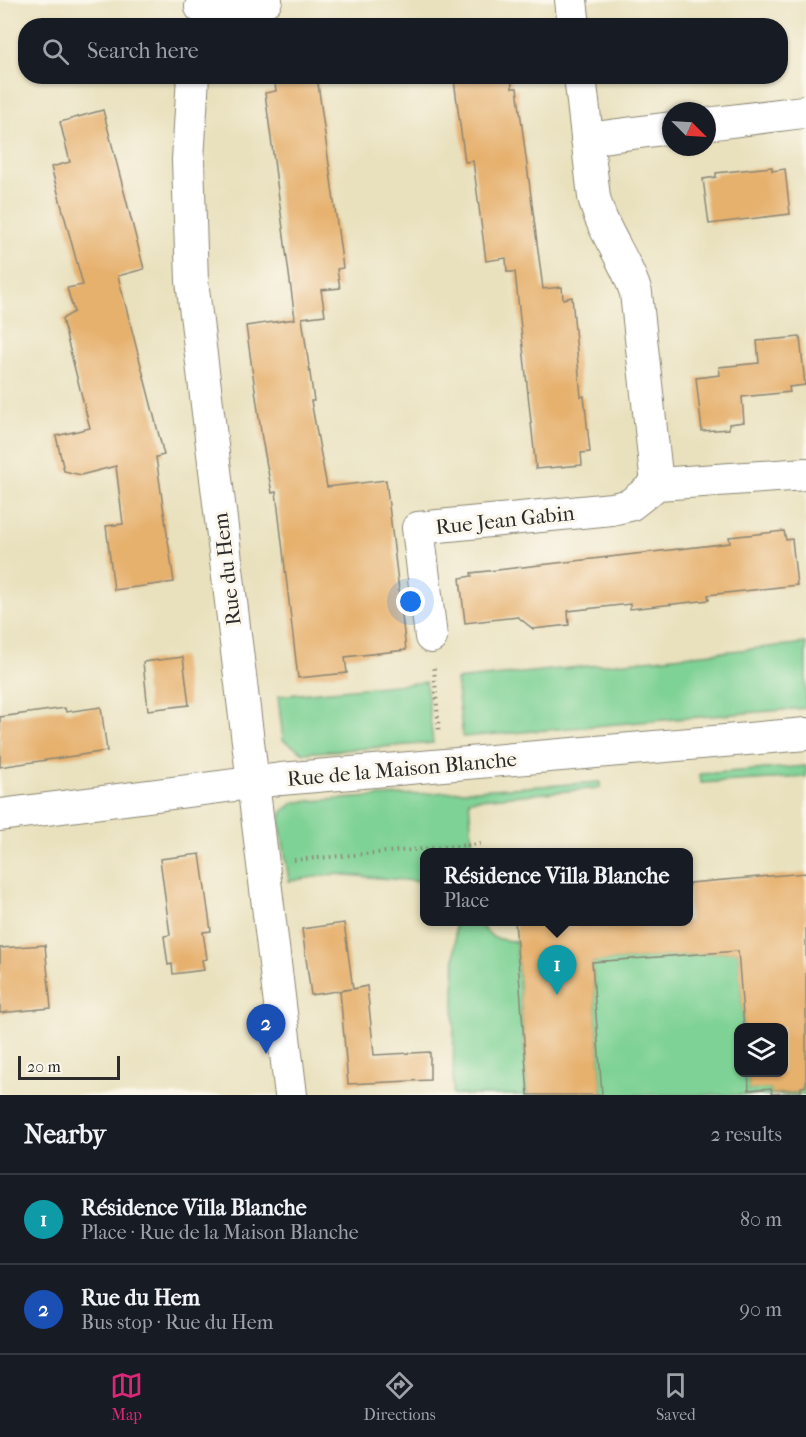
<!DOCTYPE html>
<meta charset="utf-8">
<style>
:root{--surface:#171b24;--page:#20242c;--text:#f1f3f6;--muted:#9ea1a6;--line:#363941;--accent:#db2777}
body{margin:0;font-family:"IM FELL French Canon",serif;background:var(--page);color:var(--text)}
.controls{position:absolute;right:18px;bottom:18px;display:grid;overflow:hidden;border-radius:12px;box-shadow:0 2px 4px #0004}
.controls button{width:54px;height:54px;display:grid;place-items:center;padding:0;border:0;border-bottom:2px solid var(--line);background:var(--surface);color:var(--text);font:30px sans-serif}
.compass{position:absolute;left:662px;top:102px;width:54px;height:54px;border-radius:50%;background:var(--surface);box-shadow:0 2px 4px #0004;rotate:114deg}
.scale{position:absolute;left:18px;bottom:15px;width:102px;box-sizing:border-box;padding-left:6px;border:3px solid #2b2b2b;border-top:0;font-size:16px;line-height:21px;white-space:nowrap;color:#2b2b2b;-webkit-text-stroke:4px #fbf7ec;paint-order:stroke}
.you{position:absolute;left:411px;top:602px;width:21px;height:21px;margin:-15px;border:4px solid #fff;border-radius:50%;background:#1a73e8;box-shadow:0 0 0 9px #1a73e833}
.badge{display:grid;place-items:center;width:39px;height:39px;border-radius:50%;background:var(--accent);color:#fff;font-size:20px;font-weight:700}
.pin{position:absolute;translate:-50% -50px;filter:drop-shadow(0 2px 3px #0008)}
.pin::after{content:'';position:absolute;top:32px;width:21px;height:18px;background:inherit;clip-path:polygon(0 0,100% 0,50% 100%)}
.popup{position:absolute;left:420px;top:848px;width:273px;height:78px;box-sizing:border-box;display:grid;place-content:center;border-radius:12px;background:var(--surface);filter:drop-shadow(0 2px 4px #0005);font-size:20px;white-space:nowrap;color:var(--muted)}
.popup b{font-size:22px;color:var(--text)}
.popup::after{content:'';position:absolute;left:50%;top:100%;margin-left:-12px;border:12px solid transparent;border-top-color:var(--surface)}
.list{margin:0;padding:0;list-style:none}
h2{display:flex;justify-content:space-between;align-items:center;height:78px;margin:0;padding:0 24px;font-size:26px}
h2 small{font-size:20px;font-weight:400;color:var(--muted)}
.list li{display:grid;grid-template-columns:39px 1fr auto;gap:18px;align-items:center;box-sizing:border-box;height:90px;padding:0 24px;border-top:2px solid var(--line)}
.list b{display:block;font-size:22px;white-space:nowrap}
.list p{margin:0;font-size:20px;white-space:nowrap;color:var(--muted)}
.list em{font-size:20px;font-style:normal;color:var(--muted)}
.icon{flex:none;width:33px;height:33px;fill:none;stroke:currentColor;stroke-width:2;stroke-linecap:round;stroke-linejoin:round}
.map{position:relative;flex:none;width:806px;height:1095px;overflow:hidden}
.search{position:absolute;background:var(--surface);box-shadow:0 2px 4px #0004;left:18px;right:18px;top:18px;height:66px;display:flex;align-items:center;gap:15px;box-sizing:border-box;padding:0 21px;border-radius:24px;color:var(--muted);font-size:22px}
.sheet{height:258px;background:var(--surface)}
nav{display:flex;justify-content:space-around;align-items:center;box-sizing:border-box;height:84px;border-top:2px solid var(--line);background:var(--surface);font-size:16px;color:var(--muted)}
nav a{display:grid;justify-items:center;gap:3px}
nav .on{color:var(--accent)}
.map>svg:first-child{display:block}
.green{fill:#7fd295;stroke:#557e60;stroke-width:1.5}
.building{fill:#e6b06d}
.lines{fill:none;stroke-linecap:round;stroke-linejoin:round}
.street-casing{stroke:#8a8674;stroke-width:34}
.path{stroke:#8a8674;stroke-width:4;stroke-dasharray:1.5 4.5;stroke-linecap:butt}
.street{stroke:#fff;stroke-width:32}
.labels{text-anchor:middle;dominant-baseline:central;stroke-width:6;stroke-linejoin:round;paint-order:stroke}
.street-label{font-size:21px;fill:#2b2b2b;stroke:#fbf7ec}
</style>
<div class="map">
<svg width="806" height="1095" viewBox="0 0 806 1095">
<rect width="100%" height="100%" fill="#fbf7ec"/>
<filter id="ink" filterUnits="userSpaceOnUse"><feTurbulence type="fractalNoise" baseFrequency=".0167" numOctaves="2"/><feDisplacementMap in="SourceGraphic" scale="12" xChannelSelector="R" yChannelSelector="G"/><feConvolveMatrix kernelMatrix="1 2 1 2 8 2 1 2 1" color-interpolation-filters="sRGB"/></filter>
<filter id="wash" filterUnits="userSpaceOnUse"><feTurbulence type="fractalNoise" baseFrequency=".008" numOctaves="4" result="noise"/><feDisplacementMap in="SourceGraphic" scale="24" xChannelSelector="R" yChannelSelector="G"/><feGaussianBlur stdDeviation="1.35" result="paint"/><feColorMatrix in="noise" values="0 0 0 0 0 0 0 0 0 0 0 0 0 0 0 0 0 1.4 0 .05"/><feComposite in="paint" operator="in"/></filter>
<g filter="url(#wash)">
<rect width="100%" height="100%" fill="#e9e1be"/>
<!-- green -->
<g class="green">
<polygon points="806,643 806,708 463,737 456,680"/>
<polygon points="426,682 433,743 304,753 283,740 278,696"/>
<polygon points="806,766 806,777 701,783 700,774"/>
<polygon points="600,782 600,788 469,800 473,852 425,852 425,882 335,874 289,881 280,822 283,811 295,802"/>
<polygon points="455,922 476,922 494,938 516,942 528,1095 453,1095"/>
<polygon points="738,951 744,1027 738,1028 738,1072 748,1073 749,1090 771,1088 772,1094 801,1092 801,1087 806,1086 806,1095 602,1095 592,962"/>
</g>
<g id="blocks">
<!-- building -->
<g class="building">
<polygon points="274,76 317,76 343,268 337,269 340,288 321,290 325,315 302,318 314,401 311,401 327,487 386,480 406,650 345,657 347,673 298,678 276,492 272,493 262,439 246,326 295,319 265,93 276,91"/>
<polygon points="483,76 511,76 512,88 517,88 543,289 562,287 563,299 572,297 581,397 584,396 590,452 581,453 582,465 536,469 515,272 507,272 506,258 486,261 473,161 465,162 454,80"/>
<polygon points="103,110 144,269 118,276 164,455 156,457 174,582 114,590 106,526 123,524 116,466 81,475 64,471 56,436 90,428 62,319 74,312 67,288 83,285 51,167 70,162 60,122"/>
<polygon points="772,167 772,171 785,169 790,214 709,224 703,179 716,177 716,173"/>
<polygon points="800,337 805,385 789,387 790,392 742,397 744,422 729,424 729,429 702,431 696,378 720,375 719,367 759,363 757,341"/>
<polygon points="784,531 786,540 792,539 797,585 708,595 709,600 630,609 630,604 568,611 569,625 533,629 518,617 465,623 460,578 472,576 471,573 730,543 729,537"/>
<polygon points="183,657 189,705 148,710 143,662"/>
<polygon points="101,707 107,751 0,767 0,717 65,708 66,712"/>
<polygon points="200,854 211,931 203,932 207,959 202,960 204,970 173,974 172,964 168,965 164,936 170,935 160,859"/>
<polygon points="806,873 806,1086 801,1087 801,1092 772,1094 771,1088 749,1090 748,1072 783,1072 783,1028 744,1028 738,951 592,962 602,1095 528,1095 515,921 689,921 689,883"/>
<polygon points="344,923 353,989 367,986 374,1055 430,1052 430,1080 348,1084 340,991 351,989 311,995 302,929"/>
<polygon points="45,945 51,1008 0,1013 0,948"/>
</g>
</g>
</g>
<g filter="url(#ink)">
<use href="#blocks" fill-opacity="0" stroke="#8a8674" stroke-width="1.5"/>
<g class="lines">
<!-- street casing -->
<g class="street-casing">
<g id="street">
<polyline points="571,0 574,26"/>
<polyline points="201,7 266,0"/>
<polyline points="193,76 188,160 192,281 291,1095"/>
<path d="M 580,76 L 594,197 C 602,232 626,259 636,293 L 657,484"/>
<polyline points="707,124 803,112"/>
<polyline points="587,139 671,128"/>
<polyline points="431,637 418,528 612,509 630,505 657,484 806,474"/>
<polyline points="0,815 281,779 806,734"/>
</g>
</g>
<!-- path -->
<g class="path">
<polyline points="434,668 439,732"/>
<polyline points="294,860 481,844"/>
</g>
<!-- street -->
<use href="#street" class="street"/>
</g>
</g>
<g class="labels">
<!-- street labels -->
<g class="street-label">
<text transform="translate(505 520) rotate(-6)">Rue Jean Gabin</text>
<text transform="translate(227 569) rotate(-97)">Rue du Hem</text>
<text transform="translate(402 769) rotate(-5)">Rue de la Maison Blanche</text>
</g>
</g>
</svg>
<div class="controls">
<button><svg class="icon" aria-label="layers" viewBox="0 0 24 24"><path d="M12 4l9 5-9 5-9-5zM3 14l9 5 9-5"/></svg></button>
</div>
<svg class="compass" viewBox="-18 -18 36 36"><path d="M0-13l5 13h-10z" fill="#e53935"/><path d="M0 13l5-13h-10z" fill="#9ea1a6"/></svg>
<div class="scale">20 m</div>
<div class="you"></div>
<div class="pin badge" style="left:557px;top:995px;background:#0f9aa8">1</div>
<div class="popup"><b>Résidence Villa Blanche</b>Place</div>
<div class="pin badge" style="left:266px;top:1054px;background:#1a4fb4">2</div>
<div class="search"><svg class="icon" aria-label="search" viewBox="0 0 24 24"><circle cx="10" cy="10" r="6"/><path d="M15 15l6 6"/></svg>Search here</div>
</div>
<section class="sheet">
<h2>Nearby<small>2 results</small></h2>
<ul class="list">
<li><span class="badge" style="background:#0f9aa8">1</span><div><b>Résidence Villa Blanche</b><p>Place · Rue de la Maison Blanche</p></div><em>80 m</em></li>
<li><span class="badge" style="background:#1a4fb4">2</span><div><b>Rue du Hem</b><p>Bus stop · Rue du Hem</p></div><em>90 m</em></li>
</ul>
</section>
<nav>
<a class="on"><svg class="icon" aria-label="map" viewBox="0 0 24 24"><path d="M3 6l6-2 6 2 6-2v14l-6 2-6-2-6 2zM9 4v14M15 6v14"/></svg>Map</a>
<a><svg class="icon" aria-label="directions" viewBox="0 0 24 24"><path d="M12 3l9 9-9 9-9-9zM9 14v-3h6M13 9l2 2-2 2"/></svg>Directions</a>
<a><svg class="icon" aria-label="saved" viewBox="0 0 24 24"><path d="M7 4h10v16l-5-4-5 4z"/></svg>Saved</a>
</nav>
